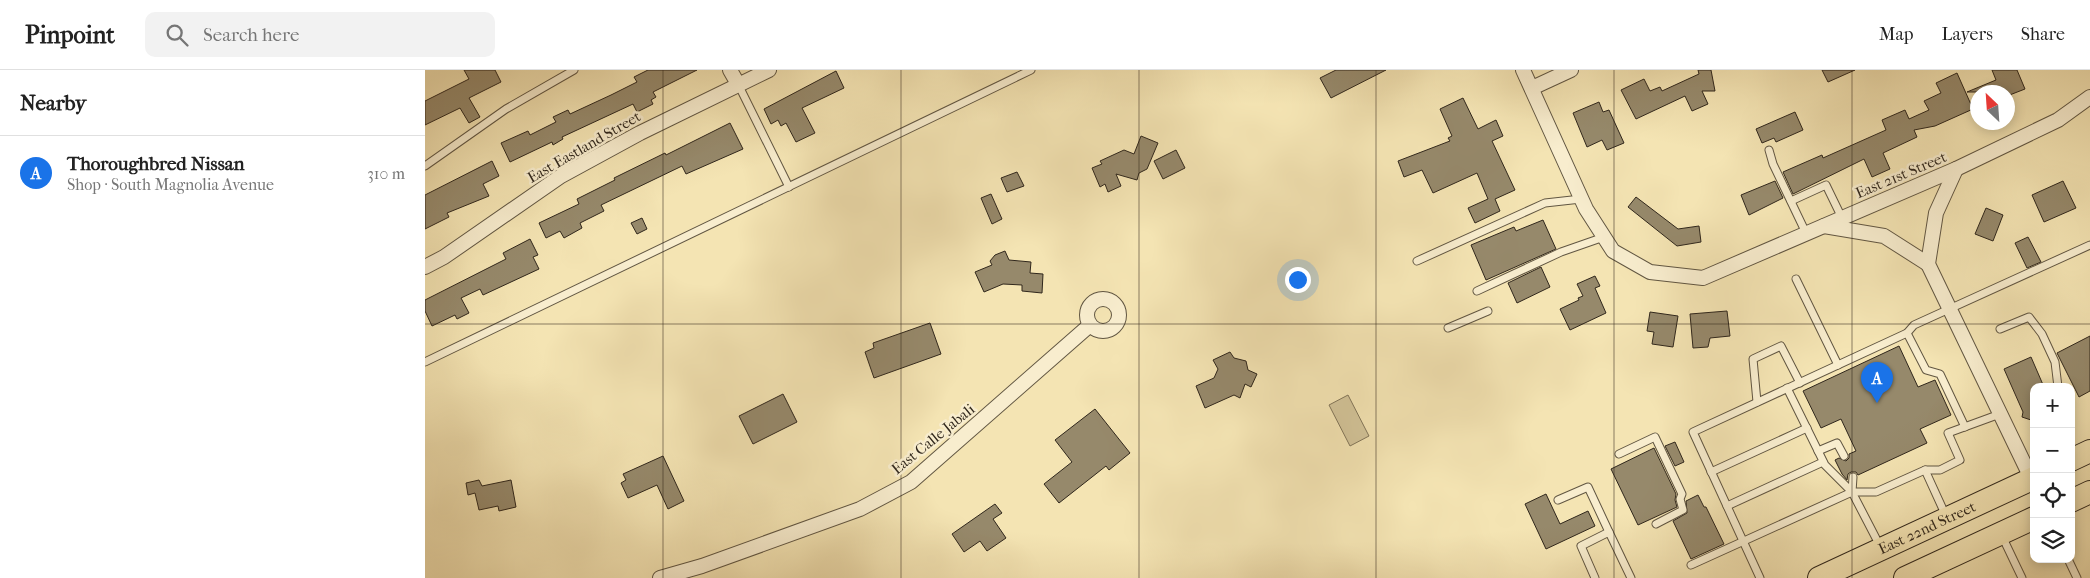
<!DOCTYPE html>
<meta charset="utf-8">
<style>
:root{--surface:#fff;--page:#f2f2f2;--text:#222;--muted:#767676;--line:#e0e0e0;--accent:#1a73e8}
body{margin:0;font-family:"IM FELL French Canon",serif;background:var(--page);color:var(--text)}
.controls{position:absolute;right:15px;bottom:15px;display:grid;overflow:hidden;border-radius:10px;box-shadow:0 2px 12px #0003}
.controls button{width:45px;height:45px;display:grid;place-items:center;padding:0;border:0;border-bottom:1px solid var(--line);background:var(--surface);color:var(--text);font:25px sans-serif}
.compass{position:absolute;left:1545px;top:15px;width:45px;height:45px;border-radius:50%;background:var(--surface);box-shadow:0 2px 12px #0003;rotate:335deg}
.you{position:absolute;left:872px;top:209px;width:18px;height:18px;margin:-12px;border:4px solid #fff;border-radius:50%;background:#1a73e8;box-shadow:0 0 0 8px #1a73e833}
.badge{display:grid;place-items:center;width:32px;height:32px;border-radius:50%;background:var(--accent);color:#fff;font-size:16px;font-weight:700}
.pin{position:absolute;translate:-50% -41px;filter:drop-shadow(0 1px 2px #0008)}
.pin::after{content:'';position:absolute;top:26px;width:18px;height:15px;background:inherit;clip-path:polygon(0 0,100% 0,50% 100%)}
.list{margin:0;padding:0;list-style:none}
h2{display:flex;justify-content:space-between;align-items:center;height:65px;margin:0;padding:0 20px;font-size:21px}
h2 small{font-size:16px;font-weight:400;color:var(--muted)}
.list li{display:grid;grid-template-columns:32px 1fr auto;gap:15px;align-items:center;box-sizing:border-box;height:75px;padding:0 20px;border-top:1px solid var(--line)}
.list b{display:block;font-size:19px;white-space:nowrap}
.list p{margin:0;font-size:16px;white-space:nowrap;color:var(--muted)}
.list em{font-size:16px;font-style:normal;color:var(--muted)}
.icon{flex:none;width:28px;height:28px;fill:none;stroke:currentColor;stroke-width:2;stroke-linecap:round;stroke-linejoin:round}
.map{position:relative;flex:none;width:1665px;height:508px;overflow:hidden}
header{display:flex;align-items:center;gap:30px;box-sizing:border-box;height:70px;padding:0 25px;background:var(--surface);border-bottom:1px solid var(--line)}
header strong{font-size:24px}
nav{display:flex;gap:28px;margin-inline-start:auto;font-size:18px}
.search{width:350px;height:45px;background:var(--page);display:flex;align-items:center;gap:12px;box-sizing:border-box;padding:0 18px;border-radius:10px;color:var(--muted);font-size:19px}
main{display:flex}
aside{flex:1;background:var(--surface)}
.map>svg:first-child{display:block}
.green{fill:#d3c499;stroke:#82765a}
.building{fill:#96896b;stroke:#30271c}
.lines{fill:none;stroke-linecap:round;stroke-linejoin:round}
.lane-casing{stroke:#615642;stroke-width:9}
.street-casing{stroke:#615642;stroke-width:16}
.primary-casing{stroke:#30271c;stroke-width:24}
.lane{stroke:#f8edce;stroke-width:7}
.street{stroke:#f8edce;stroke-width:14}
.primary{stroke:#f4e4b3;stroke-width:22}
.grid{fill:none;stroke:#30271c;stroke-width:1;stroke-opacity:0.55}
.labels{text-anchor:middle;dominant-baseline:central;stroke-width:5;stroke-linejoin:round;paint-order:stroke}
.street-label{font-size:15px;fill:#30271c;stroke:#f8edce}
</style>
<header>
<strong>Pinpoint</strong>
<div class="search"><svg class="icon" aria-label="search" viewBox="0 0 24 24"><circle cx="10" cy="10" r="6"/><path d="M15 15l6 6"/></svg>Search here</div>
<nav><a>Map</a><a>Layers</a><a>Share</a></nav>
</header>
<main>
<aside>
<h2>Nearby<small></small></h2>
<ul class="list">
<li><span class="badge">A</span><div><b>Thoroughbred Nissan</b><p>Shop · South Magnolia Avenue</p></div><em>310 m</em></li>
</ul>
</aside>
<div class="map">
<svg width="1665" height="508" viewBox="0 0 1665 508">
<rect width="100%" height="100%" fill="#f4e4b3"/>
<filter id="stains"><feTurbulence type="fractalNoise" baseFrequency=".004" numOctaves="4"/><feColorMatrix values="0 0 0 0 .2 0 0 0 0 .09 0 0 0 0 .02 0 0 0 .5 -.17"/></filter>
<radialGradient id="worn" r=".72"><stop offset=".6" stop-color="#630" stop-opacity="0"/><stop offset="1" stop-color="#630" stop-opacity=".3"/></radialGradient>
<!-- green -->
<polygon class="green" points="923,325 944,366 925,376 904,335"/>
<!-- building -->
<g class="building">
<polygon points="39,0 70,0 76,12 44,28 55,47 44,53 35,38 0,55 0,31 44,9"/>
<polygon points="223,0 272,0 228,22 231,27 226,30 228,34 212,42 208,34 137,67 138,69 128,75 127,72 85,92 76,73 103,61 105,65 131,52 128,47 143,40 145,44 186,25 212,12 209,7"/>
<polygon points="911,0 961,0 906,28 895,8"/>
<polygon points="1273,0 1286,0 1290,21 1277,21 1283,34 1267,41 1260,26 1211,49 1196,20 1219,9 1225,21 1235,17 1237,21 1274,4"/>
<polygon points="1397,0 1430,0 1403,12"/>
<polygon points="1567,0 1592,0 1600,19 1582,26 1582,22 1542,22 1571,10"/>
<polygon points="411,1 419,18 377,38 390,63 371,72 361,53 356,56 353,50 346,54 339,39"/>
<polygon points="1532,3 1548,39 1510,56 1489,60 1492,67 1458,83 1465,99 1447,107 1439,89 1368,124 1358,102 1397,85 1398,88 1461,60 1457,50 1480,40 1484,49 1504,40 1499,31 1516,23 1511,13"/>
<polygon points="1038,28 1053,59 1071,50 1078,66 1067,71 1090,120 1070,129 1075,141 1050,153 1043,138 1063,129 1052,103 1008,123 997,100 979,107 973,91 1025,71 1023,68 1027,66 1015,39"/>
<polygon points="1174,32 1178,42 1184,40 1199,73 1182,80 1177,70 1162,77 1148,43"/>
<polygon points="1370,42 1378,60 1351,72 1349,68 1337,73 1331,59"/>
<polygon points="305,53 318,79 261,104 257,96 176,135 179,141 155,153 157,158 139,168 135,161 121,168 114,153 154,134 152,129 190,110 189,108 240,83 241,85"/>
<polygon points="716,66 733,73 722,99 714,103 712,110 691,104 696,116 683,122 680,114 675,117 667,98 677,94 675,91 699,80 709,84"/>
<polygon points="751,80 760,98 738,109 729,91"/>
<polygon points="67,91 74,106 58,114 64,126 22,143 24,147 0,159 0,125"/>
<polygon points="592,102 599,116 582,122 576,108"/>
<polygon points="1350,111 1358,128 1324,145 1316,125"/>
<polygon points="1638,111 1651,138 1619,152 1607,125"/>
<polygon points="566,124 577,149 567,154 556,128"/>
<polygon points="1211,127 1253,159 1274,156 1276,172 1252,176 1203,137"/>
<polygon points="1561,138 1578,145 1568,171 1550,164"/>
<polygon points="217,148 222,159 212,164 206,153"/>
<polygon points="1118,150 1131,179 1061,210 1046,175 1089,157 1091,161"/>
<polygon points="1603,167 1616,192 1602,198 1590,173"/>
<polygon points="105,169 113,185 108,187 114,199 58,225 55,219 36,228 44,243 32,249 30,245 7,256 0,241 0,230 81,189 78,183"/>
<polygon points="580,181 584,190 606,192 605,203 618,204 617,223 597,221 597,215 578,214 559,222 550,202 567,195 565,191 570,185"/>
<polygon points="1116,197 1125,217 1092,233 1083,213"/>
<polygon points="1170,206 1175,216 1170,218 1181,243 1145,260 1135,239 1154,230 1153,228 1158,226 1152,214"/>
<polygon points="1302,241 1305,266 1285,268 1283,277 1268,278 1265,244"/>
<polygon points="1225,242 1253,246 1248,277 1227,274 1229,262 1222,261"/>
<polygon points="505,253 516,284 449,308 440,282 449,278 448,273"/>
<polygon points="1665,266 1665,321 1654,327 1632,283"/>
<polygon points="1474,276 1493,317 1510,310 1526,345 1495,359 1502,373 1433,405 1431,402 1426,402 1423,404 1422,410 1417,404 1410,390 1414,388 1421,391 1424,388 1424,384 1431,381 1416,349 1396,358 1378,321"/>
<polygon points="805,282 809,288 821,291 823,300 832,304 826,317 820,314 815,328 809,325 780,338 771,316 789,308 793,299 788,290"/>
<polygon points="1606,287 1619,317 1609,317 1609,351 1597,347 1598,342 1579,299"/>
<polygon points="358,324 372,352 328,374 314,346"/>
<polygon points="670,339 705,383 684,400 681,396 634,433 619,414 647,392 630,370"/>
<polygon points="1250,372 1259,392 1250,396 1240,376"/>
<polygon points="1229,378 1251,424 1250,430 1252,437 1213,455 1186,399"/>
<polygon points="238,386 259,431 243,439 232,415 203,428 196,413 201,410 198,404"/>
<polygon points="54,410 57,416 86,410 91,437 74,441 73,436 54,440 50,423 43,425 41,413"/>
<polygon points="1121,424 1135,454 1163,441 1170,456 1121,479 1100,434"/>
<polygon points="1273,425 1279,437 1281,437 1299,474 1266,489 1248,451 1262,443 1261,431"/>
<polygon points="570,434 577,443 568,449 581,468 562,481 555,471 539,482 527,464"/>
</g>
<g class="lines">
<!-- lane casing -->
<g class="lane-casing">
<g id="lane">
<polyline points="313,14 364,117"/>
<polyline points="1344,80 1348,94 1381,163"/>
<polyline points="0,96 81,39 149,0"/>
<polyline points="1366,131 1401,115 1417,148"/>
<polyline points="992,191 1120,133 1156,129"/>
<polyline points="1371,209 1413,295"/>
<polyline points="1052,221 1136,182 1179,167"/>
<polyline points="1023,258 1063,241"/>
<polyline points="1575,259 1604,247 1617,264 1630,292 1633,317"/>
<polyline points="1482,263 1501,300 1515,304 1540,357"/>
<polyline points="0,292 606,0"/>
<polyline points="1362,318 1400,395 1427,422 1455,476"/>
<polyline points="1332,332 1328,289 1356,276 1375,313"/>
<polyline points="1393,381 1412,373 1419,386"/>
<polyline points="1194,384 1230,367 1257,424 1255,429 1258,440 1231,454"/>
<polyline points="1500,400 1521,446"/>
<polyline points="1286,402 1382,358"/>
<polyline points="1427,422 1428,407"/>
<polyline points="1133,430 1163,417 1184,462"/>
<polyline points="1302,436 1398,392"/>
<polyline points="1577,466 1597,508"/>
<polyline points="1643,489 1652,508"/>
<polyline points="1266,495 1427,422 1451,422 1500,400 1515,400 1535,390 1523,363 1575,344"/>
<polyline points="1170,508 1156,476 1184,462 1206,508"/>
<polyline points="1335,508 1268,362 1482,263 1489,255 1665,175"/>
</g>
</g>
<!-- street casing -->
<g class="street-casing">
<g id="street">
<polyline points="305,0 313,14"/>
<polyline points="1098,0 1161,139 1188,181 1225,202 1278,208 1531,99 1633,50 1665,27"/>
<polyline points="1107,18 1146,0"/>
<polyline points="1531,99 1511,143 1503,194 1609,414"/>
<polyline points="1399,156 1459,166 1503,194"/>
<polyline points="0,197 19,187 136,106 215,63 344,0"/>
<circle cx="678" cy="245" r="16"/>
<polyline points="235,508 277,496 435,439 486,412 665,255"/>
</g>
</g>
<!-- primary casing -->
<g class="primary-casing">
<g id="primary">
<polyline points="1646,390 1665,381"/>
<polyline points="1646,431 1665,422"/>
<path id="s1" d="M 1394,508 L 1609,408"/>
<polyline points="1480,508 1609,448"/>
</g>
</g>
<!-- lane -->
<use href="#lane" class="lane"/>
<!-- street -->
<use href="#street" class="street"/>
<!-- primary -->
<use href="#primary" class="primary"/>
</g>
<!-- grid -->
<path class="grid" d="M 238,0 L 238,508M 476,0 L 476,508M 714,0 L 714,508M 951,0 L 951,508M 1189,0 L 1189,508M 1427,0 L 1427,508M 0,254 L 1665,254"/>
<g class="labels">
<!-- street labels -->
<g class="street-label">
<text transform="translate(159 77) rotate(-30)">East Eastland Street</text>
<text transform="translate(1476 105) rotate(-23)">East 21st Street</text>
<text transform="translate(508 369) rotate(-39)">East Calle Jabali</text>
<text stroke="none"><textPath href="#s1" startOffset="119">East 22nd Street</textPath></text>
</g>
</g>
<rect width="100%" height="100%" filter="url(#stains)"/>
<rect width="100%" height="100%" fill="url(#worn)"/>
</svg>
<div class="controls">
<button>+</button>
<button>−</button>
<button><svg class="icon" aria-label="locate" viewBox="0 0 24 24"><circle cx="12" cy="12" r="6"/><path d="M12 2v4M12 18v4M2 12h4M18 12h4"/></svg></button>
<button><svg class="icon" aria-label="layers" viewBox="0 0 24 24"><path d="M12 4l9 5-9 5-9-5zM3 14l9 5 9-5"/></svg></button>
</div>
<svg class="compass" viewBox="-18 -18 36 36"><path d="M0-13l5 13h-10z" fill="#e53935"/><path d="M0 13l5-13h-10z" fill="#767676"/></svg>
<div class="you"></div>
<div class="pin badge" style="left:1452px;top:333px">A</div>
</div>
</main>
